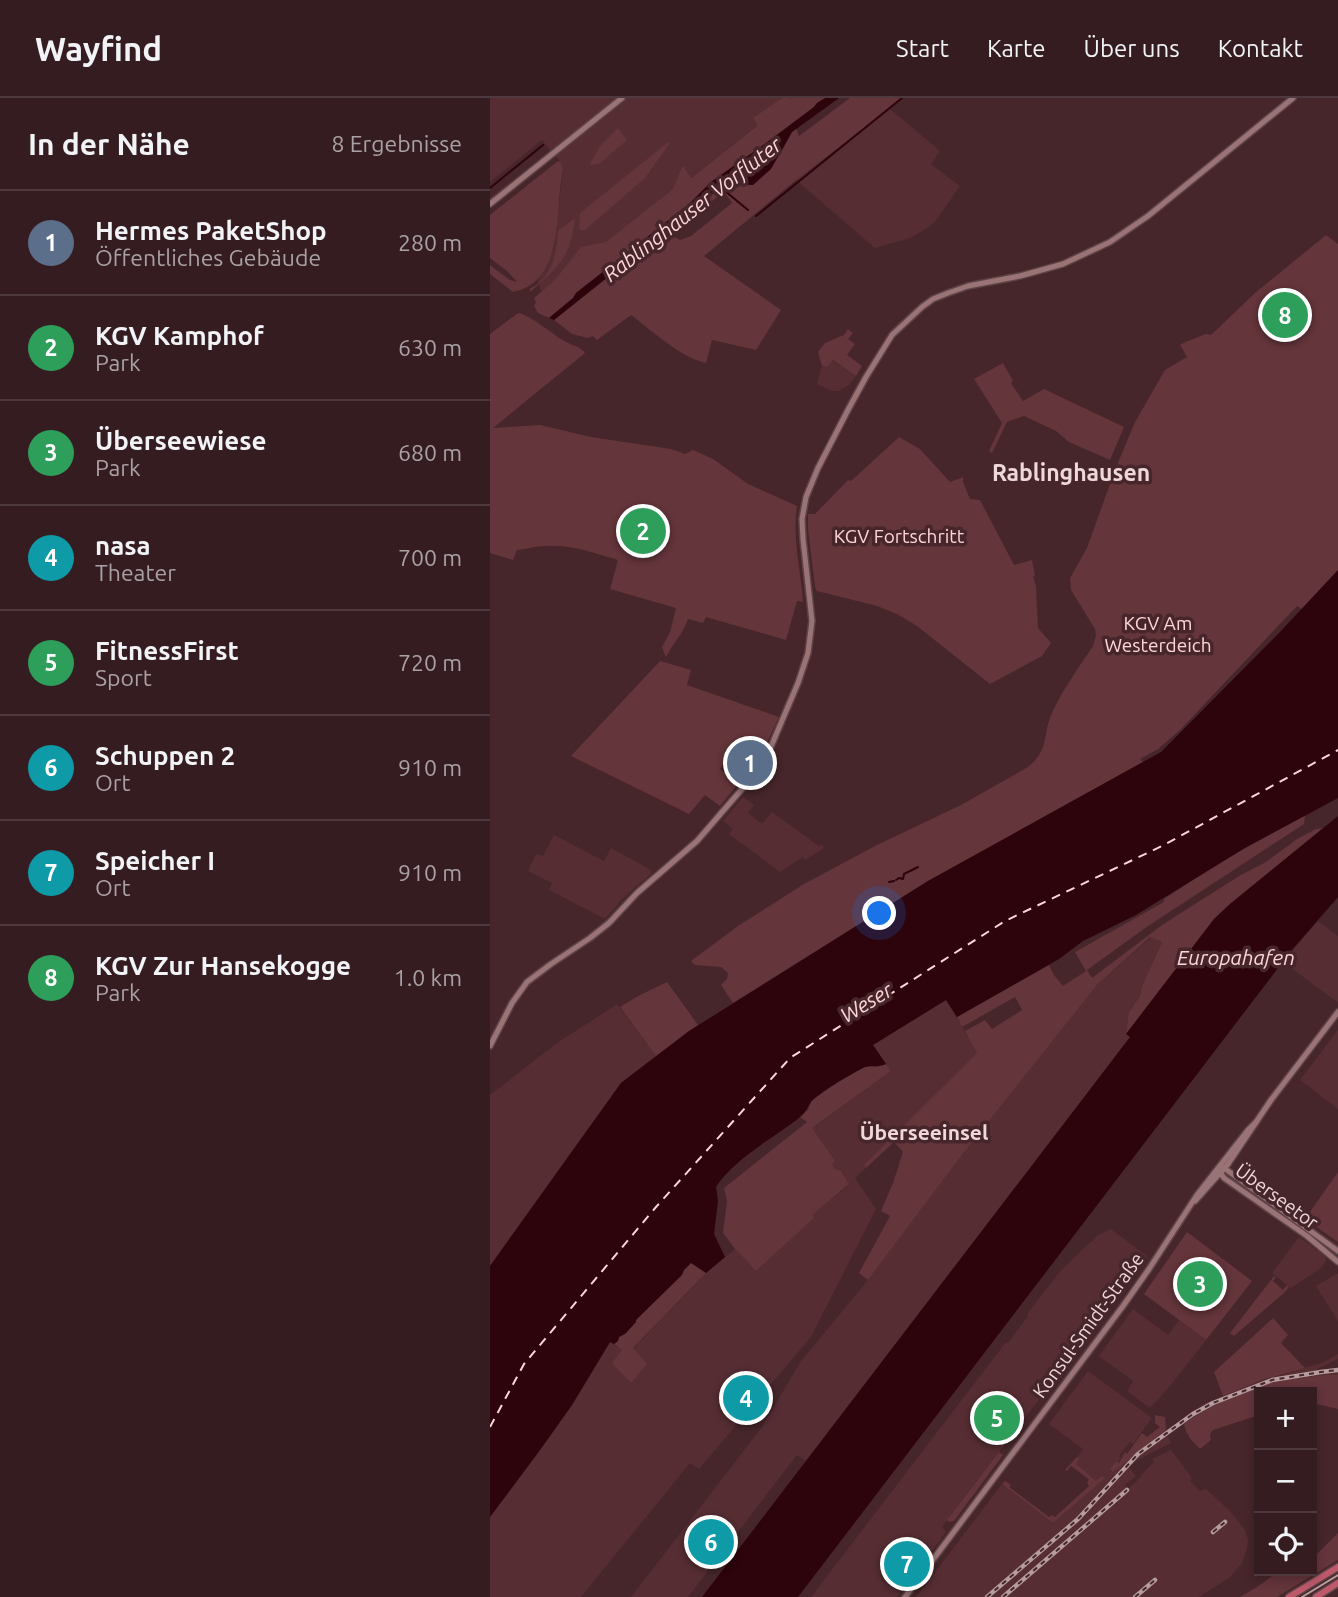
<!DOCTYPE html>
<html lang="de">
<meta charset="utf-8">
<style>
:root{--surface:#341c20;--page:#3c2529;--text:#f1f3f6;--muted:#a9a1a5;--line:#4e3a3e;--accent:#05cbf9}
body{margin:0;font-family:Ubuntu,sans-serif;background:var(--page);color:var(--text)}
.controls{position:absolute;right:21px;bottom:21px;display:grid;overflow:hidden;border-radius:0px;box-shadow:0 4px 10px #0003}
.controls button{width:63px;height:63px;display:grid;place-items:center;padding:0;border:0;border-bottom:2px solid var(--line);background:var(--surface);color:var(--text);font:35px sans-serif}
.you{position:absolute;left:390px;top:816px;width:24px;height:24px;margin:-18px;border:5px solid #fff;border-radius:50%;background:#1a73e8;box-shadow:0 0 0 10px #1a73e833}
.badge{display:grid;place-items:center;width:46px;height:46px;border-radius:50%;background:var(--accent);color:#fff;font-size:23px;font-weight:700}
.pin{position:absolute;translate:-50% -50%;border:4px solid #fff;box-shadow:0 2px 7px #0006}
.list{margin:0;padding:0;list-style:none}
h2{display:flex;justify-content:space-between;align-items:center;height:91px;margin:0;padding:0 28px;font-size:30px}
h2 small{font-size:23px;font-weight:400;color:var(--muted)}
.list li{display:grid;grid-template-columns:46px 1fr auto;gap:21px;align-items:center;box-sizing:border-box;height:105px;padding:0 28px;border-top:2px solid var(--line)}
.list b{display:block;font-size:26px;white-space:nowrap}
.list p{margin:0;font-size:23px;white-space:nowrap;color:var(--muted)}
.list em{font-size:23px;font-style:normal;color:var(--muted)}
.icon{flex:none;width:38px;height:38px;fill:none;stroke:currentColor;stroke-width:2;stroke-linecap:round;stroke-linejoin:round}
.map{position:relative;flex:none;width:848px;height:1499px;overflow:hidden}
header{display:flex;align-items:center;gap:42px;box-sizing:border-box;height:98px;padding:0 35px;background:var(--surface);border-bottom:2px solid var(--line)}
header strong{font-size:33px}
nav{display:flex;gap:38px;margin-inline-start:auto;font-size:24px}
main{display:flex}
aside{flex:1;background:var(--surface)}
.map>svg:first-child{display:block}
.built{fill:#552d32}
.green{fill:#64353b;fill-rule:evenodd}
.water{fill:#2d030c}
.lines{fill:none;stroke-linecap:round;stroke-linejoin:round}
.stream{stroke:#2d030c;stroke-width:2}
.ferry{stroke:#fed5d8;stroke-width:2;stroke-dasharray:9 7;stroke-linecap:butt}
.minor-casing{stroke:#5e4346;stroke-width:8}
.major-casing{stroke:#5e4346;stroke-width:9}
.minor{stroke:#9a7377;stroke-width:5}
.major{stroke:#be596c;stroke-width:6}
.tram{stroke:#b69c9e;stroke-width:2}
.rail-casing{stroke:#b69c9e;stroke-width:4.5}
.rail{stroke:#46262a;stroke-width:2;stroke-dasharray:5;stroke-linecap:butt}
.labels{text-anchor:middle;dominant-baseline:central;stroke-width:7;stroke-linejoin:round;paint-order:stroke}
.park-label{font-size:19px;fill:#ffd5d8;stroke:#46262a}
.street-label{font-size:19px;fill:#eed8d9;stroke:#46262a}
.water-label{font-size:21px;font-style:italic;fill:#fed5d8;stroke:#46262a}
.neighbourhood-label{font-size:21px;font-weight:bold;fill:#eed8d9;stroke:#46262a}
.quarter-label{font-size:23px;font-weight:bold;fill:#eed8d9;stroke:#46262a}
</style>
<header>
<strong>Wayfind</strong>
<nav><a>Start</a><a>Karte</a><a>Über uns</a><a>Kontakt</a></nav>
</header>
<main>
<aside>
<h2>In der Nähe<small>8 Ergebnisse</small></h2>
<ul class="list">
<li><span class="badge" style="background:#5c6f8a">1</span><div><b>Hermes PaketShop</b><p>Öffentliches Gebäude</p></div><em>280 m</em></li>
<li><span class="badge" style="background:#2e9e5b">2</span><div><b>KGV Kamphof</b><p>Park</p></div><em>630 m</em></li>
<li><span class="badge" style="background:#2e9e5b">3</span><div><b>Überseewiese</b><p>Park</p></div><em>680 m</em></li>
<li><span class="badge" style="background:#0f9aa8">4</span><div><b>nasa</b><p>Theater</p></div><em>700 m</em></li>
<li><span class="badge" style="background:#2e9e5b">5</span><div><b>FitnessFirst</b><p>Sport</p></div><em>720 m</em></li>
<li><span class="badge" style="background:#0f9aa8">6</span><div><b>Schuppen 2</b><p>Ort</p></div><em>910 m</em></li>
<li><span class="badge" style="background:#0f9aa8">7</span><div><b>Speicher I</b><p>Ort</p></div><em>910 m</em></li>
<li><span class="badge" style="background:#2e9e5b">8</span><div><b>KGV Zur Hansekogge</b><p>Park</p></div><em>1.0 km</em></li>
</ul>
</aside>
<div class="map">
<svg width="848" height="1499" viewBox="0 0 848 1499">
<rect width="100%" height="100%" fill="#46262a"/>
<!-- built -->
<g class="built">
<polygon points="0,0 302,0 52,197 48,182 57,169 64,149 73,72 71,65 52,42 0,84"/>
<polygon points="399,10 450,53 441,66 470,88 447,121 439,129 420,140 385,150 306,82"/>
<polygon points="342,262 366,278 359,287 348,293 342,293 327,286 332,268 337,269"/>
<polygon points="253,699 264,707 258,715 272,726 282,714 329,748 332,746 334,750 315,762 313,759 290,774 239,736 243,731 233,723"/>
<polygon points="64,737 114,763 121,750 161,772 161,776 133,800 115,821 59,792 62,785 38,773 46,756 53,758"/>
<polygon points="828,823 848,838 848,903 847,904 793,864"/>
<polygon points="661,839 672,844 652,888 650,898 639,914 641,939 316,1363 307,1357 198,1499 141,1499 272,1329 311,1263 378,1182 472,1057 607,887"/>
<polygon points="456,902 488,955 375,1067 376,1070 365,1080 386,1111 321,1239 209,1371 200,1365 91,1499 0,1499 0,1419 50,1352 82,1307 120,1244 132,1252 143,1251 216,1175 245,1151 266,1173 323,1120 321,1117 359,1087 351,1074 345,1071 341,1066 344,1063 321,1031 401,973 383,947"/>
<polygon points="127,906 166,958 131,985 0,1168 0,997 67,945"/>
<polygon points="848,932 848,1011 810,982"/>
<polygon points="621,1131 658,1159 457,1422 452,1429 455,1433 454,1437 407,1499 321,1499 516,1244 518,1245 538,1218 537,1216 571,1172 608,1137"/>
<polygon points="809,1139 835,1158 836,1163 831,1170 801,1190 782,1175"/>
<polygon points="846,1176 848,1176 848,1223 826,1188"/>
<polygon points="643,1211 678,1237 689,1222 716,1242 680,1288 660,1310 637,1293 643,1283 609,1258"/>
<polygon points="848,1256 848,1261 825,1272 848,1270 848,1277 812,1279 767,1290 741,1300 704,1318 678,1337 681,1345 646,1363 639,1369 646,1378 635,1387 638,1391 652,1378 651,1377 664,1364 662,1361 681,1352 702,1380 700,1383 710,1393 716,1391 741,1414 755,1432 758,1442 757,1451 752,1465 739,1480 709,1499 426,1499 512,1386 563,1425 606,1387 581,1368 593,1351 559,1326 598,1273 662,1320 643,1346 640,1344 629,1358 631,1360 628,1364 626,1363 620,1371 623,1373 676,1332 714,1306 762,1286 834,1264"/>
</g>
<!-- green -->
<g class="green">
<polygon points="292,0 300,0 298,2 302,0 335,0 327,5 324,9 276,45 221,84 198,107 86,195 84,200 59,220 48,215 44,208 46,204 44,200 65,182 91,149 116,144 183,91 192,69 194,69 201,80 268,27 263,20"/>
<path d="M 360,0 L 413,0 L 306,82 L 214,158 L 291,212 L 266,252 L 222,242 L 216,265 C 188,258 164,234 141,217 L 107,242 L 103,238 L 98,240 L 82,236 L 64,222 L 234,87 L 238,86 L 257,87 L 289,58 L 302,34 L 306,30 L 309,38 ZM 232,95 L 237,98 L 242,105 L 201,138 L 190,142 L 181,137 Z"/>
<polygon points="128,30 137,42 109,66 99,67 110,48"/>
<polygon points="177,45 180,45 155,80 95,132 90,132 89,129 90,115"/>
<path d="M 68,63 L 71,64 L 73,72 C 64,113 76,183 23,194 L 0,176 L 0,167 L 20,182 L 27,184 L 17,173 L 0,160 L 0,117 Z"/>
<path d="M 85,120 C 81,160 68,169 40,194 L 40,191 C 62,179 67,156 68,133 Z"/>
<path d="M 836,137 L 848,146 L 848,472 L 812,511 L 807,508 L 690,632 L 668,651 L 650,661 L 653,664 L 438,783 L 243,905 L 231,887 L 237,881 L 238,875 L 231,869 L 205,867 L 201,863 L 248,828 L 314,786 L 387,747 L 471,707 L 538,669 C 560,651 552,637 562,615 C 573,591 589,569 603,548 L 606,537 L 605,531 L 581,492 L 580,480 L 597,450 L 625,372 L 645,324 L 675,272 L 697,259 L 690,247 L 693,245 L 716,236 L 721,237 L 765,195 Z"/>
<path d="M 28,215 C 41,217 63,237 76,244 C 83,248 90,248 95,255 L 3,330 L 50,327 L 101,339 L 181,351 L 195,356 L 203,352 L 223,361 L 258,386 L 307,408 C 302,440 311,472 313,504 L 307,503 L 296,542 L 216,519 L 213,525 L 198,521 C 193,536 184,544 176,559 L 174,555 L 172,549 L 180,534 L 186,510 L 120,491 L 128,462 C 105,455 79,446 55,448 C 46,448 36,451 27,452 L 23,462 L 0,455 L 0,236 Z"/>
<polygon points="358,231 363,235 358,241 365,246 357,257 372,268 366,278 343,262 337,269 332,268 328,254 335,245 354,237"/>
<polygon points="513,265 523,283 521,285 533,303 554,291 634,329 620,362 579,344 566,333 534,318 517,324 502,355 499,353 512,325 484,281"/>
<polygon points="409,339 430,351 460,384 473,379 473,384 480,401 490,402 524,467 542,462 545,478 543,478 546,488 548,530 561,545 552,558 500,586 427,528 407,516 387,508 327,493 325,489 318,431 318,416 325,416 358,382 361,383"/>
<polygon points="170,563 201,572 197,587 289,619 275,649 266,642 251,638 230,671 248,686 230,708 215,697 199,716 81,658"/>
<path d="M 815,717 L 814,726 L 658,828 L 597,872 L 602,880 L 672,827 L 749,778 L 776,764 L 807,741 L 826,731 L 833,730 L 740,806 L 724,821 L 636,936 L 639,914 L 650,898 L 652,888 L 672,844 L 660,839 L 607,887 L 472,1057 L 378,1182 L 369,1175 L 400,1118 L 391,1113 L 403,1085 L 413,1054 L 404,1044 L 376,1070 L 374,1067 L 487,955 L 475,933 L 495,922 L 502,931 L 532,912 L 525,899 L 472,929 L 467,919 L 559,867 L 564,877 L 573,888 L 596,873 L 585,854 L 674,804 L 674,801 C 719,771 766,743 815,717 Z"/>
<polygon points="177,884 208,927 166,958 130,909 150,897"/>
<polygon points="396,966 401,973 322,1030 345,1063 342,1066 345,1071 351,1073 359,1086 322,1117 324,1120 266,1173 245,1151 233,1135 237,1103 234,1090 317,1024 310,1019 318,1012 321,1003 349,983 378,967 387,969"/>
<polygon points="848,1074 848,1144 815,1121"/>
<polygon points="697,1134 762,1183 716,1242 654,1196"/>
<polygon points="201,1164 216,1175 143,1250 157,1266 141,1285 122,1265 132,1252 124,1246 128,1243 129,1239"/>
<polygon points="784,1178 786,1179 783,1183 793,1192 797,1187 799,1189 794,1195 744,1238 740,1235"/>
<polygon points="783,1220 798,1237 791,1245 815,1270 775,1281 733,1298 724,1274"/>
<path d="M 834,1277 L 848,1277 L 848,1311 L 822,1305 L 822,1294 L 769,1294 L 769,1317 L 723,1332 L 720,1336 L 721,1342 L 710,1351 C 702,1343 696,1337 694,1326 C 719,1307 759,1289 790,1283 C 805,1280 820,1279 834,1277 Z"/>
<polygon points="665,1317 675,1319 676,1332 623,1374 620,1371 626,1363 629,1365 635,1354 637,1356 652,1335 657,1339 670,1329 665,1325"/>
<polygon points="509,1354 513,1357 464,1423 459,1424 457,1422"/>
<polygon points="587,1359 589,1361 586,1366 606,1383 612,1378 615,1380 563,1425 512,1386 515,1383 521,1387 519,1389 559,1419 562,1417 565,1419 599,1388 597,1385 599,1381 581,1368 577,1373 575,1372"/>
<polygon points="848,1435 848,1462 787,1499 750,1499 767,1489 789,1473 822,1473 822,1453 827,1456"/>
</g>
<!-- water -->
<g class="water">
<polygon points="335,0 349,0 302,34 281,71 263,87 238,86 233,87 64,222 59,220 83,200 86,195 198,107 221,84 276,45 324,9 327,5"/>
<path d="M 848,472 L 848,700 L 753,751 L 646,817 L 593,843 L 569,861 L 467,919 L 456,902 L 383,947 L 396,966 C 387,970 379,966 371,971 C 360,977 328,995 321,1004 C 317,1010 315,1015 309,1020 C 282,1041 245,1060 226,1089 L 228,1103 L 224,1136 L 235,1159 L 216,1175 L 201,1165 L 194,1172 L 192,1177 L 146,1222 L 146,1224 L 135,1236 L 129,1239 L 128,1243 L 124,1246 L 120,1244 L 82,1307 L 50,1352 L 0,1419 L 0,1168 L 131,985 L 199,933 L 438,783 L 671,654 L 790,534 Z"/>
<polygon points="848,718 848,799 801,853 308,1499 212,1499 640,939 636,936 724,821 740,806"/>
</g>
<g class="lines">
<!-- stream -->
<g class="stream">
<polyline points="0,90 53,47"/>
<polyline points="235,93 258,112"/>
<polyline points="266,118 412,0"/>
<polyline points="406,782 409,780 413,781 414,776 428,769"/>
<polyline points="399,784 404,783"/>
</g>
<!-- ferry -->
<polyline class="ferry" points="0,1329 34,1266 166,1109 300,960 515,823 672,748 848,652"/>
<!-- minor casing -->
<g class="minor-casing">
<g id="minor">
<polyline points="0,106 132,0"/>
<polyline points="0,948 22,905 37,884 61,866 100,840 119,825 147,795 207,743 252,691 277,658 308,585 318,555 322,523 313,441 312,421 316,399 328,370 359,310 376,279 402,237 432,209 443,201 458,195 478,188 530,178 573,166 620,144 658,118 803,0"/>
<polyline points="734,1070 848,1153"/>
<polyline points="729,1073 734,1080 817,1138 848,1164"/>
<polyline points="705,1103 738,1066 781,1002 848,914"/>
<polyline points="415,1499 633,1208 659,1171 707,1097 758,1032 766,1024"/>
</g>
</g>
<!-- major casing -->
<g class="major-casing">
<g id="major">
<polyline points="799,1499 848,1469"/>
<polyline points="826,1499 848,1485"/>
</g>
</g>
<!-- minor -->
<use href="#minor" class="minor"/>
<!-- major -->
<use href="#major" class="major"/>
<!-- tram -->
<polyline class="tram" points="812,1499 848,1477"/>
<!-- rail casing -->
<g class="rail-casing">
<g id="rail">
<polyline points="723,1434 735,1424"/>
<polyline points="497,1499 588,1421 648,1356 703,1316 723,1305 782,1282 831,1274 848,1272"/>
<polyline points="513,1499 637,1392"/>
<polyline points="645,1499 665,1482"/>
</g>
</g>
<!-- rail -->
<use href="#rail" class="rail"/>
</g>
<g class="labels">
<!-- park labels -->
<g class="park-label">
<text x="409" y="438">KGV Fortschritt</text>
<text x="668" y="525">KGV Am<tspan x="668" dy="22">Westerdeich</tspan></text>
</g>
<!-- street labels -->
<g class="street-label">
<text transform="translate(787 1098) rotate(36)">Überseetor</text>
<text transform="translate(598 1227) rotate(-54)">Konsul-Smidt-Straße</text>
</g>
<!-- water labels -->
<g class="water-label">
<text transform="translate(202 111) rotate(-38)">Rablinghauser Vorfluter</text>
<text x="746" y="859">Europahafen</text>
<text transform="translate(376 904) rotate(-31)">Weser</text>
</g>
<!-- neighbourhood labels -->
<g class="neighbourhood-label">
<text x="434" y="1034">Überseeinsel</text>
</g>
<!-- quarter labels -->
<g class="quarter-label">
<text x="581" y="374">Rablinghausen</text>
</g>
</g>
</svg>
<div class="controls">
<button>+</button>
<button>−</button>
<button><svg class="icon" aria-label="locate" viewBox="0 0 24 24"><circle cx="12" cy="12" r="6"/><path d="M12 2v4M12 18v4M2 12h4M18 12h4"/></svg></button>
</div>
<div class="you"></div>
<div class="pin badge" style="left:260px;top:665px;background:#5c6f8a">1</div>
<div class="pin badge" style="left:153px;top:433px;background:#2e9e5b">2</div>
<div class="pin badge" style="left:710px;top:1186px;background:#2e9e5b">3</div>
<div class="pin badge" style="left:256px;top:1300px;background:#0f9aa8">4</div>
<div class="pin badge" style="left:507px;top:1320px;background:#2e9e5b">5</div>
<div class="pin badge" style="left:221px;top:1444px;background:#0f9aa8">6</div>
<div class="pin badge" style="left:417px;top:1466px;background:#0f9aa8">7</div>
<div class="pin badge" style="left:795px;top:217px;background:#2e9e5b">8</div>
</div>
</main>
